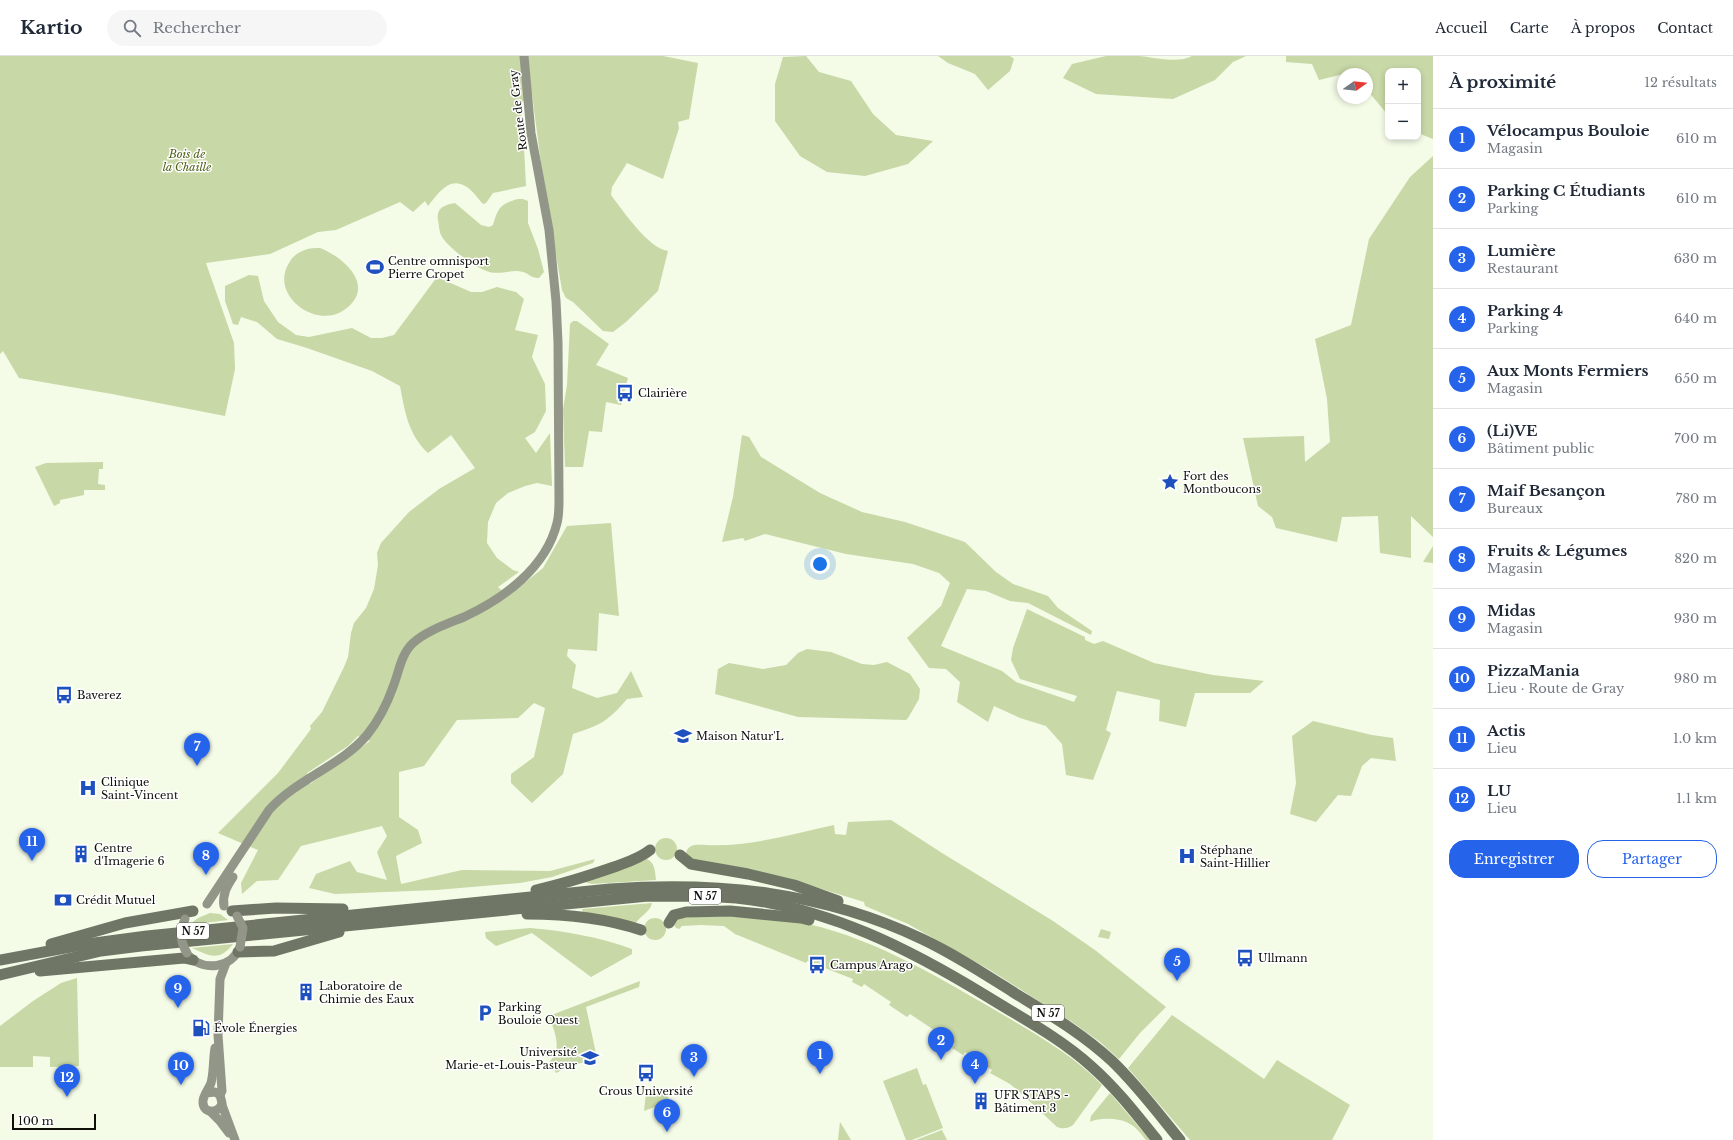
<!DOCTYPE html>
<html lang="fr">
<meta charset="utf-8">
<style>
:root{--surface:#fff;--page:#f6f6f7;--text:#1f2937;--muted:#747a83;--line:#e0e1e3;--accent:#2563eb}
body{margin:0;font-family:"Libre Baskerville",serif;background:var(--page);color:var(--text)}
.controls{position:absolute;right:12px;top:12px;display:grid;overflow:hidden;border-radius:8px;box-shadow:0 2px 6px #0003}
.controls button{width:36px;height:36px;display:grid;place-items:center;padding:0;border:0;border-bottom:1px solid var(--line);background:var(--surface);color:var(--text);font:20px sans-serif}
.compass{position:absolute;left:1337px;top:12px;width:36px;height:36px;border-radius:50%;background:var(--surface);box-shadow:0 2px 6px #0003;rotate:75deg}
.scale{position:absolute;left:12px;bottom:10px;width:84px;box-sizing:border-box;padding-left:4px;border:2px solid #0d0f08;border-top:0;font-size:11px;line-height:14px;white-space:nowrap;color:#0d0f08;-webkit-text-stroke:3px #fff;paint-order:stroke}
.you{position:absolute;left:820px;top:508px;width:14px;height:14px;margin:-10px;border:3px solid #fff;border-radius:50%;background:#1a73e8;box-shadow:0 0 0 6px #1a73e833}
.badge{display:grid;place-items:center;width:26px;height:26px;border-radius:50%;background:var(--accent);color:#fff;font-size:13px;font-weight:700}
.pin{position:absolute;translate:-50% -33px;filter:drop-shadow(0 1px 2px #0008)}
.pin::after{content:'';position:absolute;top:21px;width:14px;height:12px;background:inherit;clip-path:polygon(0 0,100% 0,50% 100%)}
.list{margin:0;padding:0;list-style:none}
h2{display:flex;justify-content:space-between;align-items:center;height:52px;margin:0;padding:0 16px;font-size:17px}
h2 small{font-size:13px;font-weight:400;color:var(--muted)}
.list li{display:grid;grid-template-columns:26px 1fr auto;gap:12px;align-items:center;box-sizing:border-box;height:60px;padding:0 16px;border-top:1px solid var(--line)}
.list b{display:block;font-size:15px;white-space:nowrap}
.list p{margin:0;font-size:13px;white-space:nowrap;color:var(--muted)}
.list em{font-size:13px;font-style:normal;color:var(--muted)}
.actions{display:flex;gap:8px;padding:12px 16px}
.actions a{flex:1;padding:9px 0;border:1px solid var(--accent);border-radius:16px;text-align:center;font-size:14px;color:var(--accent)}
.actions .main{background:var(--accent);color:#fff}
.icon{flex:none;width:22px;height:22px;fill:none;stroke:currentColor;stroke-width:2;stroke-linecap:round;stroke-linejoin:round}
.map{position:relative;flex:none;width:1433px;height:1084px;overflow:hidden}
header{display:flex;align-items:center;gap:24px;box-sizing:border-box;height:56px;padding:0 20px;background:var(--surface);border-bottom:1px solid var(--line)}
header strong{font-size:19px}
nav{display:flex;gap:22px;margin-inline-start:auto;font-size:14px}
.search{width:280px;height:36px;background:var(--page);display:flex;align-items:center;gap:10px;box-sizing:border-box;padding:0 14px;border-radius:22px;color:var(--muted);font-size:15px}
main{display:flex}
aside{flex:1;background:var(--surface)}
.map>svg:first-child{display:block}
.green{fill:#c8d8a7;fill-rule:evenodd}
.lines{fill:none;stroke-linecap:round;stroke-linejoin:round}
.secondary{stroke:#929689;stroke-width:9}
.trunk{stroke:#707665;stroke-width:11}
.secondary-bridge{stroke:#929689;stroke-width:9}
.labels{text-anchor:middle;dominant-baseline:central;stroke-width:3;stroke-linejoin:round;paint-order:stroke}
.shield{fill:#fff;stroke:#565752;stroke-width:1}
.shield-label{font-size:10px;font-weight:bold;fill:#0d0f08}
.street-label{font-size:11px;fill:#0d0f08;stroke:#fff}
.park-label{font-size:11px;font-style:italic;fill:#4d5f14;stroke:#fff}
.poi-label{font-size:11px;fill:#0d0f08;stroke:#fff;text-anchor:start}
</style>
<header>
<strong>Kartio</strong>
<div class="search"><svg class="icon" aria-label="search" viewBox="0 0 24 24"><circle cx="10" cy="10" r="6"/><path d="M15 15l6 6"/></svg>Rechercher</div>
<nav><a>Accueil</a><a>Carte</a><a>À propos</a><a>Contact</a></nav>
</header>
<main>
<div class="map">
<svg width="1433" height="1084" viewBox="0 0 1433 1084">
<rect width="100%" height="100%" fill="#f4fbe7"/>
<!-- green -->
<g class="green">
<path d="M 0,0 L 663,0 L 698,7 L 689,63 L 678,66 L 679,72 L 663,123 L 627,107 L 612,131 L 611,139 C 624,156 648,192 668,195 L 658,235 L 626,266 L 613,276 L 603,275 L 573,246 L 566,242 L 562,234 L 544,130 L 532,38 L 520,48 L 523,71 L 526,130 L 493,137 L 486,147 L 483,148 C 478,143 472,133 465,130 C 449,120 437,139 428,150 L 425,145 L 413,156 L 400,146 L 336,174 L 318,176 L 270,198 L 206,207 L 234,287 L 235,313 L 225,360 L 112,338 L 19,322 L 3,295 L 0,298 Z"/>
<polygon points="806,0 819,16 851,25 873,58 896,79 933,85 908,108 865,120 827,116 800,100 775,65 775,28 783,1"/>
<polygon points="938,0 1010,0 1014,3 1010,15 988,34 975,18 948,7"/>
<path d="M 1106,0 C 1117,0 1127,0 1138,0 C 1153,1 1178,8 1192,0 L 1246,0 L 1233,6 L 1215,24 L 1173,43 L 1096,38 L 1063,22 L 1072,8 Z"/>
<polygon points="1286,0 1433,0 1433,83 1418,77 1418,15 1388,15 1388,59 1367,34 1367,18 1353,18 1352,16 1319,24 1312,8 1286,6"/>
<polygon points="1433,100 1433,481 1411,460 1411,502 1380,497 1378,460 1342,461 1337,486 1276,472 1272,461 1258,450 1243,382 1304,380 1305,406 1330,386 1327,343 1315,283 1351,269 1369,183 1410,121"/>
<path d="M 518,143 L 523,143 L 528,145 L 528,167 L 538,193 L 544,216 L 539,222 C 530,222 530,218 523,216 C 512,212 498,221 484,214 C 471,208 447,191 441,179 C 439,175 439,168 438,164 C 436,152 444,149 455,147 L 481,169 L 489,171 L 493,169 C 498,152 500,148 518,143 Z"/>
<path d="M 320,192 C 345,202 377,231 344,254 C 316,274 269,239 289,207 C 292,201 298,196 305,194 C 309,192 315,192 320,192 Z"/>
<path d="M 249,219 L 258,220 L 264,245 L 278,266 L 296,279 L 309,281 L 352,272 L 371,282 L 382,282 L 394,279 L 437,221 L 471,236 L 482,236 L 497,231 L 516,236 L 524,243 L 515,274 L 538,279 L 532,301 L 545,328 L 546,355 L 535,376 L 525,382 L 536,397 L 550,377 L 552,430 L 537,427 L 525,430 L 508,437 L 496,447 L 488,466 L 487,487 L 497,502 L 513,514 L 519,516 L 498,531 L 508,540 L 543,512 L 567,470 L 611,467 L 619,560 L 599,557 L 597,595 L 568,593 L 567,600 L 576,609 L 572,632 L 597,642 L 617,637 L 631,615 L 643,641 L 627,643 C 608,665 601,669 573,678 L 563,718 L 532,747 L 511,727 L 511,718 L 534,701 L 545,652 L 534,647 L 518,662 L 457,664 L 424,710 L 399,716 L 399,761 L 418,774 L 422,787 L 396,800 L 401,828 L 462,814 L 550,815 L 595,803 L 593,807 L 552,821 L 520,827 L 436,834 L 335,838 L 309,832 L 316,818 L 350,805 L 357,816 L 387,824 L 377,796 L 387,780 L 382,770 L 301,790 L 278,824 L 257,825 L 242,838 L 241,827 L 258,794 L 218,777 L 278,717 L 311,673 L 310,670 L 322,656 L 344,611 L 348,601 L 351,577 L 354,567 L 366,552 L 374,533 L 378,509 L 377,497 L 381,487 L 409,456 L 439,433 L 475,412 L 451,379 L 428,397 C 408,378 405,356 400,330 L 372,315 L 307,292 L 277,283 L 257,266 L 241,261 L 238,269 L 233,268 L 225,245 L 225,230 ZM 358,680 L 370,685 L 310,728 L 307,717 L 348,690 Z"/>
<polygon points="573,265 577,265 609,288 596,309 628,322 621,349 606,346 602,376 589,375 583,411 565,411 563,353 567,329 570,268"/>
<polygon points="742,379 749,381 761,401 820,437 862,456 905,466 965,486 996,516 1013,528 1048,540 1058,552 1092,575 1091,579 1028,547 1010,545 986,535 967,533 941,590 1002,615 1016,626 1074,646 1077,640 1020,623 1011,604 1013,592 1027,553 1085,581 1085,584 1094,588 1103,585 1154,607 1213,619 1264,625 1250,637 1195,637 1186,671 1159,665 1160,644 1117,635 1106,674 1111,677 1093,724 1066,719 1062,688 1046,670 1020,662 994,650 988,666 957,646 960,626 946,613 929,612 907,582 941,550 950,527 939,517 913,508 846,498 765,478 745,485 743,482 722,486 733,441"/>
<polygon points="103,406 103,413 99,413 98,428 105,429 105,434 84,434 84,439 60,444 60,447 54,450 35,411 46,407"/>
<polygon points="1433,490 1433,507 1423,506"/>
<polygon points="807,593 831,596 862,608 874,609 887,606 910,618 920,633 919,643 908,662 906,664 798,661 715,638 718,613 729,607 763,613 786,609 798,597"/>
<polygon points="1313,665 1372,679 1393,682 1396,705 1371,702 1362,710 1351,740 1338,739 1316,766 1290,758 1296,727 1292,680"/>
<path d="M 891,764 L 942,797 L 1053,865 L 1095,894 L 1166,951 L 1140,977 L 1119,1003 L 1100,986 L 1072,966 L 990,914 L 908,868 L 865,850 L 864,846 L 786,822 L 691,804 L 686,797 C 689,787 697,789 706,789 C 750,791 792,778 834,769 L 835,778 L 846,779 L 848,766 Z"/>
<circle cx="666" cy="793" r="11"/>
<path d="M 644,803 L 647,803 C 655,807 655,815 656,824 L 592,828 L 584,826 Z"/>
<path d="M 652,847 C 651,855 640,860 636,867 L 583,857 L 582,853 Z"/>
<polygon points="210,857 220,858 228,864 189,869 198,862"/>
<path d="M 722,859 C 745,861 771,861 794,865 C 868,879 931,917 995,954 C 1033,977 1071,997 1102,1029 L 1073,1069 C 1067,1073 1063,1073 1057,1071 L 1023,1039 L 1010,1028 L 990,1017 L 992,1014 L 965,996 L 963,999 L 952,992 L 955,988 L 910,958 L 907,961 L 889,949 L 891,946 L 864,928 L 862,931 L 852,926 L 853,923 L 807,905 L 806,907 L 735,878 L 724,870 L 701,869 L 682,870 L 679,873 L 676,872 L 674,869 L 678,862 Z"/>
<circle cx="655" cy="873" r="11"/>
<path d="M 530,872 C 565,875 599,881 632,893 L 632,898 L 591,921 L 532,877 L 496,890 L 486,882 L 485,876 Z"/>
<polygon points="1101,873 1111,876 1109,883 1098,881"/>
<path d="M 233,888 C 219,906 210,900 192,892 Z"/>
<polygon points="77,922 79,1010 50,1011 50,1001 33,1000 33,1011 0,1011 0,970 33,945 61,927"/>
<path d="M 640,925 L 639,931 L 586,951 L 597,1002 L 568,1011 L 556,1017 L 550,1005 C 563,992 554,975 549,960 Z"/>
<polygon points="1172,959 1264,1023 1277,1004 1350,1049 1332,1084 1190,1084 1128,1012"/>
<polygon points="917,1012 923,1029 926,1028 943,1072 912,1084 906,1084 883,1025"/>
<polygon points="646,1037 666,1037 670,1045 644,1055"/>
<path d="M 1110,1037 L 1150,1084 L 1146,1084 C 1141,1078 1137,1072 1130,1068 C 1121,1062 1100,1061 1090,1066 L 1091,1060 Z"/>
<polygon points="840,1066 851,1084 838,1084"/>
<polygon points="942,1074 947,1084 916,1084"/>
</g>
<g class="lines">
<!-- secondary -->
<g class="secondary">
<path d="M 207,848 L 269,754 C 297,723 342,709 367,679 C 379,664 387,648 393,631 C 399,616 401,598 413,587 C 426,575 447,568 464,561 C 503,543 546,512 557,467 C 559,460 559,451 559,443 L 558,286 L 556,245 L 549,174 L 531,77 L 524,0"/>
<path d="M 224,850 C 222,839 227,830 233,821"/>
<path d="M 189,900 C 204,916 232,912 240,891"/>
<path d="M 206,1037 L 215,1036 L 220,1039 L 222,1047 C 220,1057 204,1059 203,1047 C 202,1040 209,1033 211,1027 C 214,1016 213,1003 215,992"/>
<polyline points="220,1039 222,1035 218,979 220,923 226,907"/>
<polyline points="222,1049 235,1084"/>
<polyline points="210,1055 220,1065 229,1077"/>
</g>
<!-- trunk -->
<g class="trunk">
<polyline points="680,799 691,808 748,818 794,829 838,845"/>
<path d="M 536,834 C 563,828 588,820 614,811 C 627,806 639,803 650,794"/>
<polyline points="232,855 276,852 343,853"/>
<path d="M 527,858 C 565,858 605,862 641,874"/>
<polyline points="669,867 674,859 686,856 730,855 801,862 809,864"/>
<polyline points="51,888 125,867 193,855"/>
<polyline points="238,896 274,895 339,876"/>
<path d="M 0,904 L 87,888 L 147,880 L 610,833 C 718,825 823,836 922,883 C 954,898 983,917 1013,936 C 1047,957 1082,977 1112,1005 C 1137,1029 1158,1057 1180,1084"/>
<polyline points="40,915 184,902 193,904"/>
<path d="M 0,919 L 101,895 L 141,890 L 648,840 C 677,840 706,840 736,842 C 827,851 910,893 988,941 C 1022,962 1060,982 1091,1010 C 1116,1032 1136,1058 1157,1084"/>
</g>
<!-- secondary-bridge -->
<g class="secondary-bridge">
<polyline points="237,860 243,872 240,891"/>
<path d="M 185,863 C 180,874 180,886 187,897"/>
</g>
</g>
<!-- icons -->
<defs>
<g id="stadium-bare" transform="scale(1.38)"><path d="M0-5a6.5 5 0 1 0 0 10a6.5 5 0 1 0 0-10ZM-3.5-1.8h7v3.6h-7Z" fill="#1f51be" stroke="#fff" stroke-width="2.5" paint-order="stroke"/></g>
<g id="bus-bare" transform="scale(1.38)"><path d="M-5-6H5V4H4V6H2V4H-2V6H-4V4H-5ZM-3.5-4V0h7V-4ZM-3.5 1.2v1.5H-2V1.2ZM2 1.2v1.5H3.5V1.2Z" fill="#1f51be" stroke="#fff" stroke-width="2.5" paint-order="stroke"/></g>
<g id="sight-bare" transform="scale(1.38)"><path d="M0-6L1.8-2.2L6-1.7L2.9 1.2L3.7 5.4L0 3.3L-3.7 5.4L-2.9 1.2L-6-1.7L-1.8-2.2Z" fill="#1f51be" stroke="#fff" stroke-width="2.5" paint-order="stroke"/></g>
<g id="school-bare" transform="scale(1.38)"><path d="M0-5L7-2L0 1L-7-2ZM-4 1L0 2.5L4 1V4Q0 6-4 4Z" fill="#1f51be" stroke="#fff" stroke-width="2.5" paint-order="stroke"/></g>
<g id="hospital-bare" transform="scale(1.38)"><path d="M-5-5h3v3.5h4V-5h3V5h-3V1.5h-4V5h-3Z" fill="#1f51be" stroke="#fff" stroke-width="2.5" paint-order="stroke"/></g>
<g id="building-bare" transform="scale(1.38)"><path d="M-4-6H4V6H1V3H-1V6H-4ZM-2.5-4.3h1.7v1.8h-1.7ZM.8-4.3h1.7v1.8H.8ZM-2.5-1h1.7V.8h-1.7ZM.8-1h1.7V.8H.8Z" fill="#1f51be" stroke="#fff" stroke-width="2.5" paint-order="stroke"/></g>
<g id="bank-bare" transform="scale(1.38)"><path d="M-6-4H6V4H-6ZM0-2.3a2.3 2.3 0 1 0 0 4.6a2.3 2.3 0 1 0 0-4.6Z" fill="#1f51be" stroke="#fff" stroke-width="2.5" paint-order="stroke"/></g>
<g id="parking-bare" transform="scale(1.38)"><path d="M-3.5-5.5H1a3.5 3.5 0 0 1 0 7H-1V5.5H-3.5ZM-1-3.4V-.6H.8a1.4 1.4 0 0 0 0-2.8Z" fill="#1f51be" stroke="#fff" stroke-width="2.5" paint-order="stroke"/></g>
<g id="fuel-bare" transform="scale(1.38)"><path d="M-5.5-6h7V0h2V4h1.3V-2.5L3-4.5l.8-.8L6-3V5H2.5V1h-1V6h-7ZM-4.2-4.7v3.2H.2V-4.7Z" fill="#1f51be" stroke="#fff" stroke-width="2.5" paint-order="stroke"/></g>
<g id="university-bare" transform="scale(1.38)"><path d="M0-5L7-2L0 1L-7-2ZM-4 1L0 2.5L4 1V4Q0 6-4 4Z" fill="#1f51be" stroke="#fff" stroke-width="2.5" paint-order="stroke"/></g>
</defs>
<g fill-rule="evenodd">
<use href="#stadium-bare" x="375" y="211"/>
<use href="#bus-bare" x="625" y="337"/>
<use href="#sight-bare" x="1170" y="426"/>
<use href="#bus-bare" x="64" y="639"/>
<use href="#school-bare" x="683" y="680"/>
<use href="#hospital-bare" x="88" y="732"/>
<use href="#building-bare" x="81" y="798"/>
<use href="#hospital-bare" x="1187" y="800"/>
<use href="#bank-bare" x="63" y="844"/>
<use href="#bus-bare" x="1245" y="902"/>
<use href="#bus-bare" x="817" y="909"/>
<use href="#building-bare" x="306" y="936"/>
<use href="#parking-bare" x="485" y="957"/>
<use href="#fuel-bare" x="201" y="972"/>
<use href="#university-bare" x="590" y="1002"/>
<use href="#bus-bare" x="646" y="1017"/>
<use href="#building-bare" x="981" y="1045"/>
</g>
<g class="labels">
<!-- shield labels -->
<g class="shield">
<rect x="689" y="832" width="32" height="16" rx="3"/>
<rect x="177" y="867" width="32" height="16" rx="3"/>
<rect x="1032" y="949" width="32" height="16" rx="3"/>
</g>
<g class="shield-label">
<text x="705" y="840">N 57</text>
<text x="193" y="875">N 57</text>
<text x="1048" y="957">N 57</text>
</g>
<!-- street labels -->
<g class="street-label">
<text transform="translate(518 54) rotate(-97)">Route de Gray</text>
</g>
<!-- park labels -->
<g class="park-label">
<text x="187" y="98">Bois de<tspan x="187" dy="13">la Chaille</tspan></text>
</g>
<!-- poi labels -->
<g class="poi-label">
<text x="388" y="205">Centre omnisport<tspan x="388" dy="13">Pierre Cropet</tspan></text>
<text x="638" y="337">Clairière</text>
<text x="1183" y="420">Fort des<tspan x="1183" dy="13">Montboucons</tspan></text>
<text x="77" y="639">Baverez</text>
<text x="696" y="680">Maison Natur'L</text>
<text x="101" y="726">Clinique<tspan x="101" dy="13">Saint-Vincent</tspan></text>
<text x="94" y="792">Centre<tspan x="94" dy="13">d'Imagerie 6</tspan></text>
<text x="1200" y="794">Stéphane<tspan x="1200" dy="13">Saint-Hillier</tspan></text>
<text x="76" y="844">Crédit Mutuel</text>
<text x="1258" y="902">Ullmann</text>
<text x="830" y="909">Campus Arago</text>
<text x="319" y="930">Laboratoire de<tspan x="319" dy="13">Chimie des Eaux</tspan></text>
<text x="498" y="951">Parking<tspan x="498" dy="13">Bouloie Ouest</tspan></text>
<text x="214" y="972">Évole Énergies</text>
<text x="577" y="996" text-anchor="end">Université<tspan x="577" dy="13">Marie-et-Louis-Pasteur</tspan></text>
<text x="646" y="1035" text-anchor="middle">Crous Université</text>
<text x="994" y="1039">UFR STAPS -<tspan x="994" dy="13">Bâtiment 3</tspan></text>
</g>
</g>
</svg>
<div class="controls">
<button>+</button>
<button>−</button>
</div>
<svg class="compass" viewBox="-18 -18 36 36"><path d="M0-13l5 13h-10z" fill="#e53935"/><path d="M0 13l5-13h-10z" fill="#747a83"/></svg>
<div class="scale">100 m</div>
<div class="you"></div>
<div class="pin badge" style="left:820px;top:1018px">1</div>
<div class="pin badge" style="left:941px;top:1004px">2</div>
<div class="pin badge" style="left:694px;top:1021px">3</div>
<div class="pin badge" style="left:975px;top:1028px">4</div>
<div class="pin badge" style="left:1177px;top:925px">5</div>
<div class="pin badge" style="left:667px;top:1076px">6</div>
<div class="pin badge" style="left:197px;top:710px">7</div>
<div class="pin badge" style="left:206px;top:819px">8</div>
<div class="pin badge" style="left:178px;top:952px">9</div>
<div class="pin badge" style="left:181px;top:1029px">10</div>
<div class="pin badge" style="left:32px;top:805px">11</div>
<div class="pin badge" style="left:67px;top:1041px">12</div>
</div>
<aside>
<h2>À proximité<small>12 résultats</small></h2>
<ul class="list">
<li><span class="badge">1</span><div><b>Vélocampus Bouloie</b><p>Magasin</p></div><em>610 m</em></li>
<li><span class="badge">2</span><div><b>Parking C Étudiants</b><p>Parking</p></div><em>610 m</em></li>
<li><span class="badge">3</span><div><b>Lumière</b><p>Restaurant</p></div><em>630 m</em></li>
<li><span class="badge">4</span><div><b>Parking 4</b><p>Parking</p></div><em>640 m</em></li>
<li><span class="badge">5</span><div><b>Aux Monts Fermiers</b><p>Magasin</p></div><em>650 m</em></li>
<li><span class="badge">6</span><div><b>(Li)VE</b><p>Bâtiment public</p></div><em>700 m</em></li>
<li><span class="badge">7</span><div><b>Maif Besançon</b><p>Bureaux</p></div><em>780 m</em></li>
<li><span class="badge">8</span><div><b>Fruits &amp; Légumes</b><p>Magasin</p></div><em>820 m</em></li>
<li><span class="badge">9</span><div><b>Midas</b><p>Magasin</p></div><em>930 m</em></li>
<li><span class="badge">10</span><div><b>PizzaMania</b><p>Lieu · Route de Gray</p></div><em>980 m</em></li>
<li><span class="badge">11</span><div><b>Actis</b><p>Lieu</p></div><em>1.0 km</em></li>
<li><span class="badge">12</span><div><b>LU</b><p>Lieu</p></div><em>1.1 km</em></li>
</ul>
<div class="actions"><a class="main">Enregistrer</a><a>Partager</a></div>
</aside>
</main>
